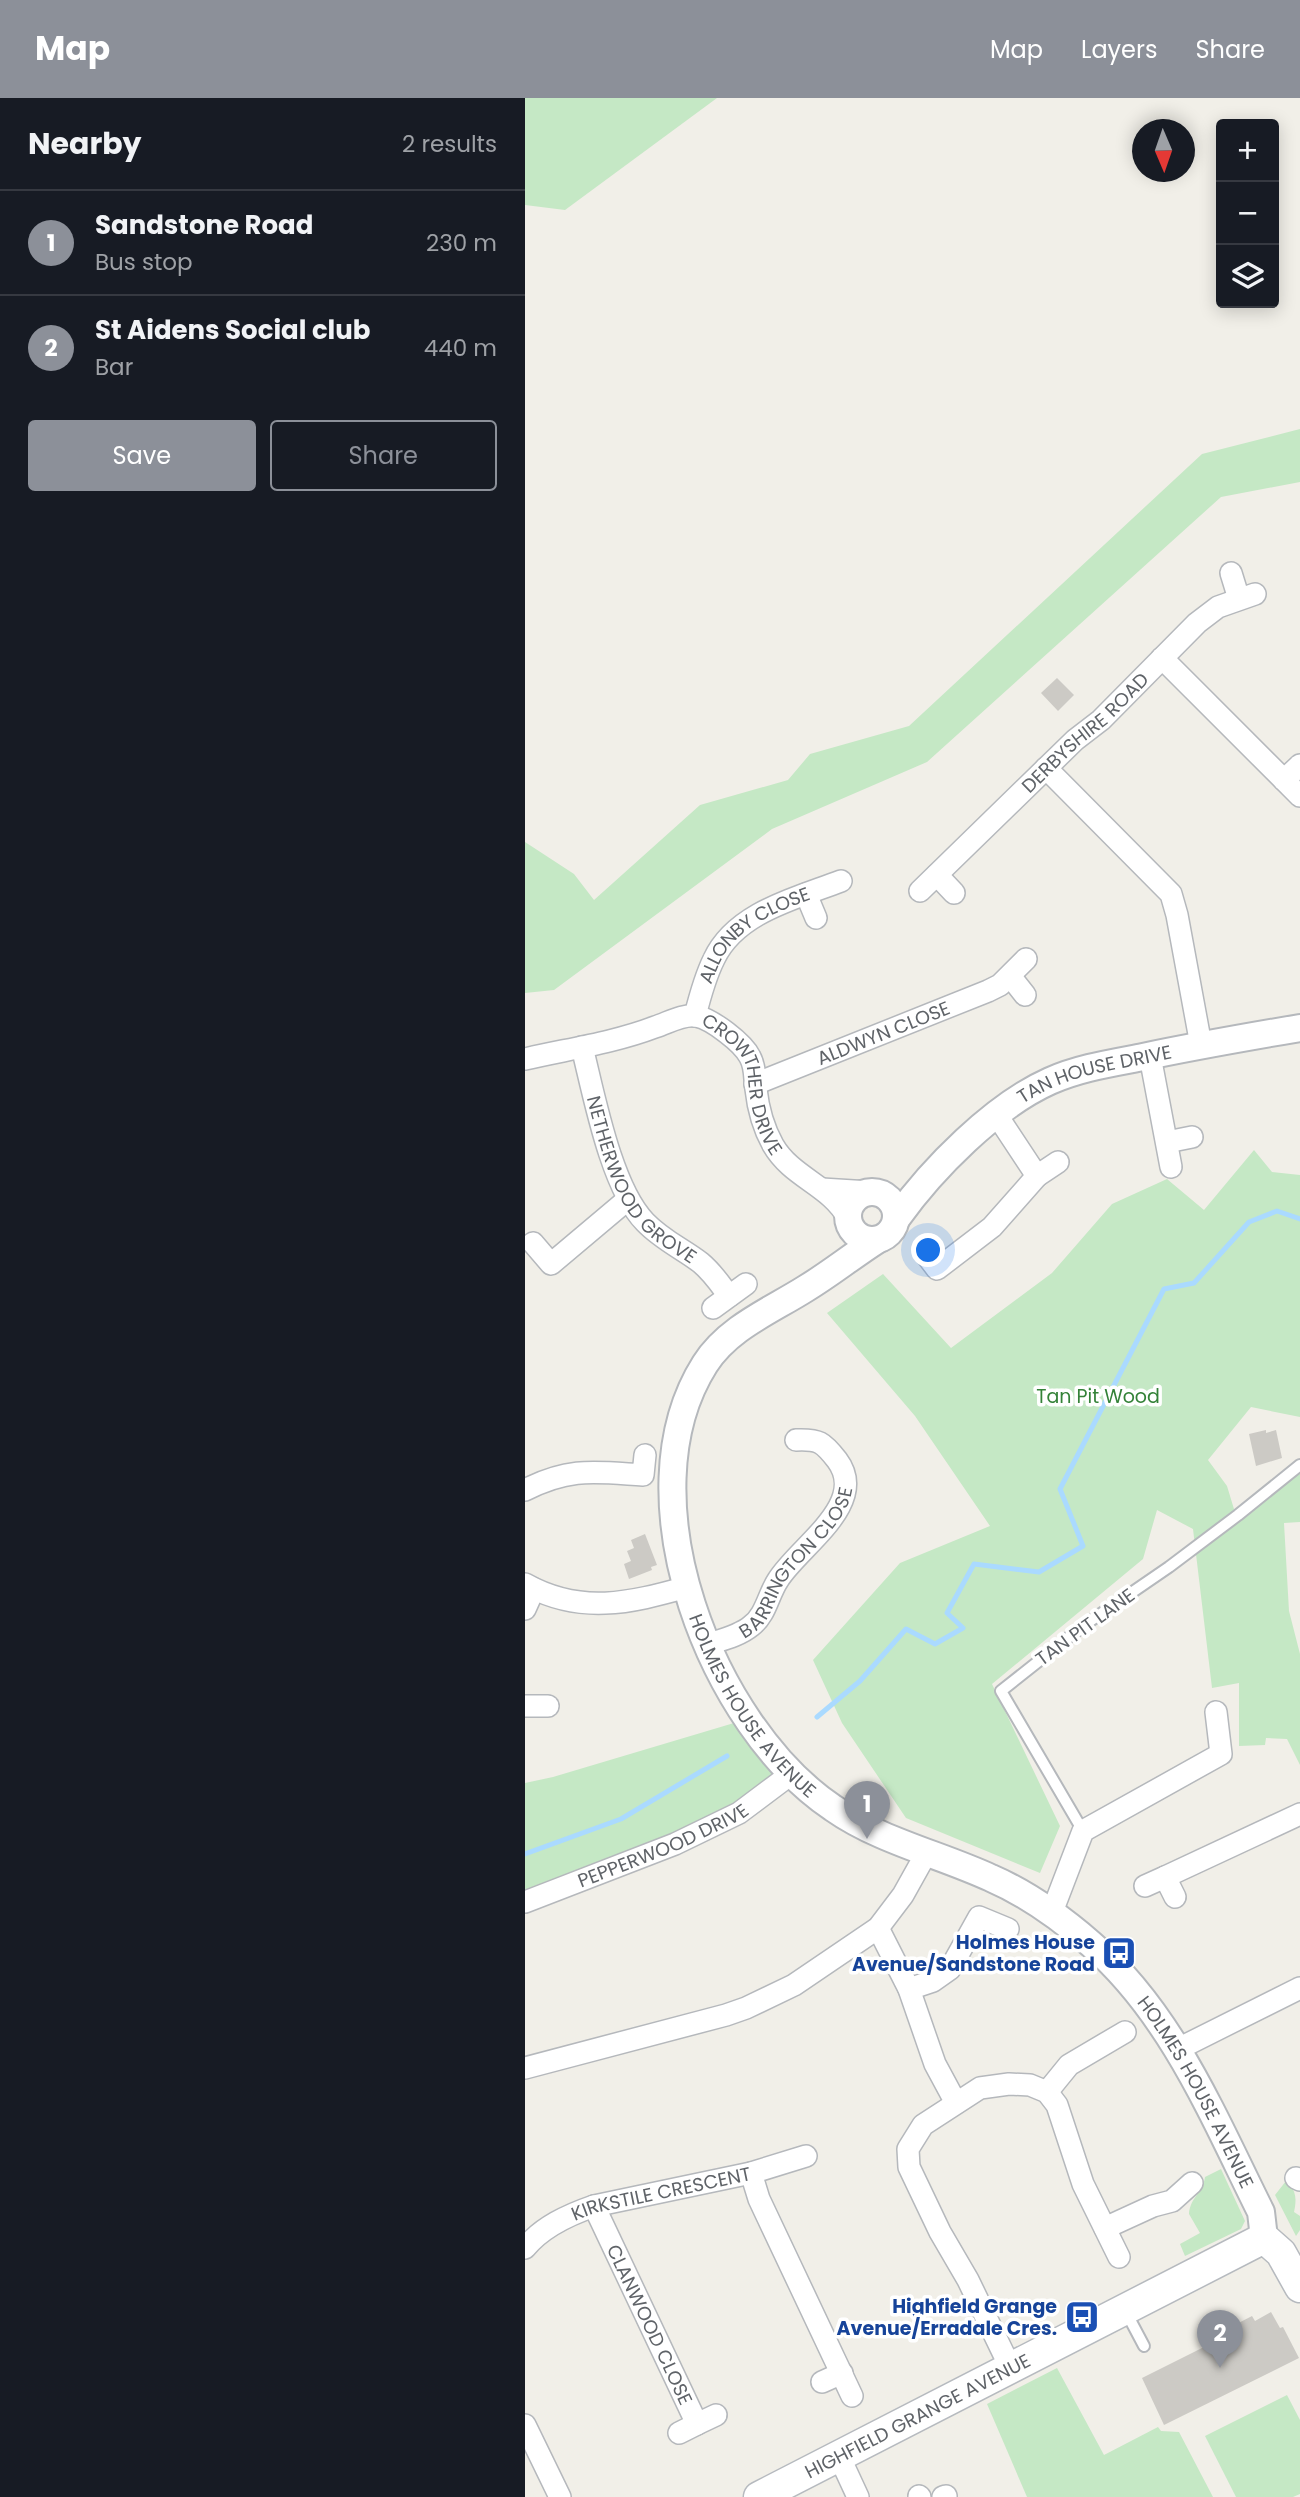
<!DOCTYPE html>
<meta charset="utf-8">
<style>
:root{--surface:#171b24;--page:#20242c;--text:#f1f3f6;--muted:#9ea1a6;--line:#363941;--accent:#8c9099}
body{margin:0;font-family:Poppins,sans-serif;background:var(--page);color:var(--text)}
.controls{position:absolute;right:21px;top:21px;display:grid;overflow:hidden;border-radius:7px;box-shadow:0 4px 18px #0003}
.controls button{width:63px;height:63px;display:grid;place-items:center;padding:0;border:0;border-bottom:2px solid var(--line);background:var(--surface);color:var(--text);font:35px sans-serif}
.compass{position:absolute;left:607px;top:21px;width:63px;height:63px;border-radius:50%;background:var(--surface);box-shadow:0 4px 18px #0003;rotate:178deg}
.you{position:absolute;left:404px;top:1153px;width:24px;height:24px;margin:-18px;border:5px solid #fff;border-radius:50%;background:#1a73e8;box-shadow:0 0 0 10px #1a73e833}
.badge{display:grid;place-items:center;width:46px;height:46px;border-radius:50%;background:var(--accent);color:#fff;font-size:23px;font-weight:700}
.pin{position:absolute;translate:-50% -58px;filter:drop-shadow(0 2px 4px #0008)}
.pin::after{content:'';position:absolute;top:37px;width:24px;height:21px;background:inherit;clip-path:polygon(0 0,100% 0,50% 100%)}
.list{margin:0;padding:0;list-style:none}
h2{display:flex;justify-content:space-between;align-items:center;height:91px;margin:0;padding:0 28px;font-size:30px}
h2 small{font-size:23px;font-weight:400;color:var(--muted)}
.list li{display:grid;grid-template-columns:46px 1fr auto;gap:21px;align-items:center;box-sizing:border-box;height:105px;padding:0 28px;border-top:2px solid var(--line)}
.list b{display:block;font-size:26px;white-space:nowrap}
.list p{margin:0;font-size:23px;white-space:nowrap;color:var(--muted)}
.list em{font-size:23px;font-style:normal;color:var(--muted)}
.actions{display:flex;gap:14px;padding:21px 28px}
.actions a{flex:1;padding:16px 0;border:2px solid var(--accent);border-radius:7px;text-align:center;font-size:24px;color:var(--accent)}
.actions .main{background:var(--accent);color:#fff}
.icon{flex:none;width:38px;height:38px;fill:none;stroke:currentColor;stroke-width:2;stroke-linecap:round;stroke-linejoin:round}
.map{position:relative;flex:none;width:775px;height:2399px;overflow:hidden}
header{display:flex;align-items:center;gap:42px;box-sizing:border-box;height:98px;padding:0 35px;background:var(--accent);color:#fff}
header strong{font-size:33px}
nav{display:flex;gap:38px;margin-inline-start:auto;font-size:24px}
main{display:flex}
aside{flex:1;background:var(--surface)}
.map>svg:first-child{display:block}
.green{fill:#c5e8c5}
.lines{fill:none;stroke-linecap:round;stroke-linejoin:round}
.stream{stroke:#aadaff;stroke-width:5}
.building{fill:#cccac5}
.service-casing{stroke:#b5b8bc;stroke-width:14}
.minor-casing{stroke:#b5b8bc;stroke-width:24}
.tertiary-casing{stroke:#b5b8bc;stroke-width:30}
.secondary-casing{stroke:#b6babf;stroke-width:33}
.service{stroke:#fff;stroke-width:10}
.minor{stroke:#fff;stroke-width:21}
.tertiary{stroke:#fff;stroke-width:26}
.secondary{stroke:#fff;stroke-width:30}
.labels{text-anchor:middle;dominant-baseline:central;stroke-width:7;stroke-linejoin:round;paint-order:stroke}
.street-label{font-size:19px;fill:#5f6368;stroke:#fff}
.park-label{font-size:19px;fill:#348238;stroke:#fff}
.transit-label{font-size:19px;font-weight:bold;fill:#164399;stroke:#fff;text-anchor:end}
</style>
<header>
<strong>Map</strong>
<nav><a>Map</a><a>Layers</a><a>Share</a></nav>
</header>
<main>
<aside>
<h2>Nearby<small>2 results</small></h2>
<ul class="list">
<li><span class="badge">1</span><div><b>Sandstone Road</b><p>Bus stop</p></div><em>230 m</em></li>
<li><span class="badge">2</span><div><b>St Aidens Social club</b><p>Bar</p></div><em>440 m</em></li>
</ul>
<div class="actions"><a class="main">Save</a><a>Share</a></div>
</aside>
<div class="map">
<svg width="775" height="2399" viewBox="0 0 775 2399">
<rect width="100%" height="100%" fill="#f1efe8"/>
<!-- green -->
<g class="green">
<polygon points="0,0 192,0 40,112 0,107"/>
<polygon points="775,331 775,384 696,399 402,664 247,731 29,892 0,895 0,744 49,776 69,802 175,707 263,682 285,656 384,628 677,356"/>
<polygon points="729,1052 747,1074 775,1077 775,1319 726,1309 683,1362 702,1388 712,1421 775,1367 775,1424 759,1425 764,1513 775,1556 775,1667 762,1641 741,1640 740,1647 714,1648 714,1585 687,1590 668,1431 632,1412 618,1461 467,1586 535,1728 515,1775 381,1720 317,1625 288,1562 375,1465 465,1428 390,1318 302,1215 358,1176 426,1250 527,1175 587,1106 642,1081 679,1112"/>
<polygon points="209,1625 226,1629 249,1677 209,1707 149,1735 0,1794 0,1685 28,1679"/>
<path d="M 696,2071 L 720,2123 L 716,2131 L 660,2158 L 655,2146 L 675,2135 L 664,2116 C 665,2100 678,2094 680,2079 Z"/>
<path d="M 761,2083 L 763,2083 C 771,2094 772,2101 769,2114 L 775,2118 L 775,2132 L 771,2138 L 750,2097 Z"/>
<polygon points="532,2270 579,2357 633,2329 636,2333 654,2334 688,2399 502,2399 462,2306"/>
<polygon points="762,2297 775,2322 775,2396 768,2399 711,2399 680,2338"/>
</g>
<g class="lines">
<!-- stream -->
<g class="stream">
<polyline points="292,1619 335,1583 381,1531 410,1546 438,1530 422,1515 449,1466 514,1474 558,1448 535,1391 639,1191 669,1185 724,1124 752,1113 775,1121"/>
<polyline points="0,1756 96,1721 202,1658"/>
</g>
</g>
<!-- building -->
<g class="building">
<polygon points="532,580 549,597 533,613 516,595"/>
<polygon points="741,1332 741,1335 751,1332 757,1360 731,1368 724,1336"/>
<polygon points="120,1436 132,1467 126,1469 127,1472 104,1481 99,1466 106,1463 102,1453 109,1450 106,1442"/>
<polygon points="746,2214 755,2230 758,2229 774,2260 639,2327 617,2280 701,2238 698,2233 727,2218 730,2223"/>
</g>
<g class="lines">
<!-- service casing -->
<g class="service-casing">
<g id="service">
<polyline points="558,1733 476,1593 558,1528 644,1469 713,1417 775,1367"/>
<polyline points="601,2214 619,2248"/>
</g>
</g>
<!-- minor casing -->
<g class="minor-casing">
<g id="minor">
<polyline points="706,475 714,501"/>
<polyline points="637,560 775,698"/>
<polyline points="521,670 646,796 652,817 676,947"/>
<polyline points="759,682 775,667"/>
<polyline points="412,777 429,795"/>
<path id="s1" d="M 395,793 L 550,642 L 576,622 L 672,525 L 693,509 L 730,496"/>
<polyline points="281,796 291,820"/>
<polyline points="485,878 500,897"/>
<path id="s2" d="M 170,918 C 175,898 180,879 189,861 C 211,814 272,800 316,783"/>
<path id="s3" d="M 57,949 C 69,997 86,1089 120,1124 C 137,1142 158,1151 176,1165 C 188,1175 195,1186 204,1198"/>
<polyline points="625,958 646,1069"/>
<path id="s4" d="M 0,961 C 43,951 88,945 130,929 C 143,925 157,916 171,918 C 187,921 218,945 225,959 C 231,970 229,979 231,991 C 233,1010 238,1029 248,1047 C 267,1080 305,1087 323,1120"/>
<path id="s5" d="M 230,986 L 463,893 L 475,887 L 501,861"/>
<polyline points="642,1044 667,1039"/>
<polyline points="512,1078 533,1064"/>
<polyline points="297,1091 345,1094"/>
<polyline points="8,1145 26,1166 102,1102"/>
<polyline points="399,1154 412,1171 467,1129 512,1078 471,1016"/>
<polyline points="188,1210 221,1186"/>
<path d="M 0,1392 C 45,1369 70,1374 118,1377 L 120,1357"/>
<path d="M 0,1486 C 55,1517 105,1505 162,1489"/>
<polyline points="0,1511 9,1491"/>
<path id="s6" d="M 181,1547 C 196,1542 214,1538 226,1528 C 241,1517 243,1497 253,1482 C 273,1449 345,1406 312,1362 C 298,1344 294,1341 271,1342"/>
<polyline points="0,1608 23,1608"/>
<polyline points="640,1779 775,1716"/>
<polyline points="620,1788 640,1779 650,1799"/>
<path id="s7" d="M 0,1804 L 150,1746 L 214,1715 L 266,1676"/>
<polyline points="527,1814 558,1733 696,1656 691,1614"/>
<polyline points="353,1830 384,1891 410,1966 431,2005"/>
<polyline points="384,1891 408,1883 425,1871 454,1819 483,1831"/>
<polyline points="653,1951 775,1890"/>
<polyline points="0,1970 201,1917 221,1910 269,1887 353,1830 378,1797 402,1754"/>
<polyline points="522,1994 544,1967 600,1934"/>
<polyline points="226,2075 234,2101 327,2298"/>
<polyline points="771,2080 775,2082"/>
<path id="s8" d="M 69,2108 L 172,2326 L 154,2335"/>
<polyline points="580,2130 628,2108 647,2103 667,2085"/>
<path id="s9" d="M 0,2150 C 17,2129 43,2117 69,2108 L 226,2075 L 281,2058"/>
<polyline points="486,2271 443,2182 415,2134 384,2069 383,2051 398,2027 455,1990 484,1986 505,1987 522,1994 532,2007 558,2086 594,2159"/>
<polyline points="297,2284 317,2275"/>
<polyline points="172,2326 191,2317"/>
<polyline points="0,2327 35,2399"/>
<polyline points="314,2358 333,2399"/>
<polyline points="394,2398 395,2399"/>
<polyline points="418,2399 421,2398"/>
</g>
</g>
<!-- tertiary casing -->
<g class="tertiary-casing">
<g id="tertiary">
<circle cx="347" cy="1118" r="24"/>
<path id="s10" d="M 372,1120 C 407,1071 469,1008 525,983 C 554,970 587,965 618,959 C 670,948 722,939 775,930"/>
<path id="s11" d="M 352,1142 C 327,1158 305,1176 280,1191 C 245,1213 203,1230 180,1266 C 96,1398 187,1629 308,1710 C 355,1743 414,1756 466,1780 C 503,1796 536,1820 566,1846 C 647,1916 689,2020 736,2114 L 739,2140"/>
</g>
</g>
<!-- secondary casing -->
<g class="secondary-casing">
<g id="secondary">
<path id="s12" d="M 234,2399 L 739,2140 L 756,2155 L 775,2189"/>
</g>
</g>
<!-- service -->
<use href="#service" class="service"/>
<!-- minor -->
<use href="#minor" class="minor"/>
<!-- tertiary -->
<use href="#tertiary" class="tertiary"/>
<!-- secondary -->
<use href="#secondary" class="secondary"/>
</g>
<!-- icons -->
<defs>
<g id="bus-square" transform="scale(1.75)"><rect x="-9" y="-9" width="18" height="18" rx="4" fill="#1a4fb4" stroke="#fff"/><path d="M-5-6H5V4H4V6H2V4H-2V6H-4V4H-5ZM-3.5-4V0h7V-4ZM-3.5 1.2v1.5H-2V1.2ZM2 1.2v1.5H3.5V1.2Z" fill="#fff"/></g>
</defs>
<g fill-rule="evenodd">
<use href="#bus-square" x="594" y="1855"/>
<use href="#bus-square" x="557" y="2219"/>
</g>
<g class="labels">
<!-- street labels -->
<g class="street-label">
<text stroke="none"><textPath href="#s1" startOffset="229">DERBYSHIRE ROAD</textPath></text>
<text stroke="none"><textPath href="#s2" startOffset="107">ALLONBY CLOSE</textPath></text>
<text stroke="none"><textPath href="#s5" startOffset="138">ALDWYN CLOSE</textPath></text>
<text stroke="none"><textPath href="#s10" startOffset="252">TAN HOUSE DRIVE</textPath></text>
<text stroke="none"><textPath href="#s4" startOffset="266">CROWTHER DRIVE</textPath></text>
<text stroke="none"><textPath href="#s3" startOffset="150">NETHERWOOD GROVE</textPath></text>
<text stroke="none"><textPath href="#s6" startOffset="128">BARRINGTON CLOSE</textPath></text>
<text transform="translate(560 1529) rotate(-36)">TAN PIT LANE</text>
<text stroke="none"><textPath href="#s11" startOffset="581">HOLMES HOUSE AVENUE</textPath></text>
<text stroke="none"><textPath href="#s7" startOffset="149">PEPPERWOOD DRIVE</textPath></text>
<text stroke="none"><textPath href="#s11" startOffset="1190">HOLMES HOUSE AVENUE</textPath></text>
<text stroke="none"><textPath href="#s9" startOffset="150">KIRKSTILE CRESCENT</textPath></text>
<text stroke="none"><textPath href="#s8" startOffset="131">CLANWOOD CLOSE</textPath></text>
<text stroke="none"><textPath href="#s12" startOffset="178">HIGHFIELD GRANGE AVENUE</textPath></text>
</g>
<!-- park labels -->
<g class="park-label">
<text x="573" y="1298">Tan Pit Wood</text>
</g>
<!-- transit labels -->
<g class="transit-label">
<text x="570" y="1844">Holmes House<tspan x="570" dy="22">Avenue/Sandstone Road</tspan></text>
<text x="532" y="2208">Highfield Grange<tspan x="532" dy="22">Avenue/Erradale Cres.</tspan></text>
</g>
</g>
</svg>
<div class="controls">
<button>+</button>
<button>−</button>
<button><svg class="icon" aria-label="layers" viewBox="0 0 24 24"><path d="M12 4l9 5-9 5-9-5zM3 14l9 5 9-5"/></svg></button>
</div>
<svg class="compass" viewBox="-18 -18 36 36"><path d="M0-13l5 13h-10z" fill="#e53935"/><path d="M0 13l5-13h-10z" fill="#9ea1a6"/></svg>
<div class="you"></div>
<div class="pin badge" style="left:342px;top:1741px">1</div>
<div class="pin badge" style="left:695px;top:2270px">2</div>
</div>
</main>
